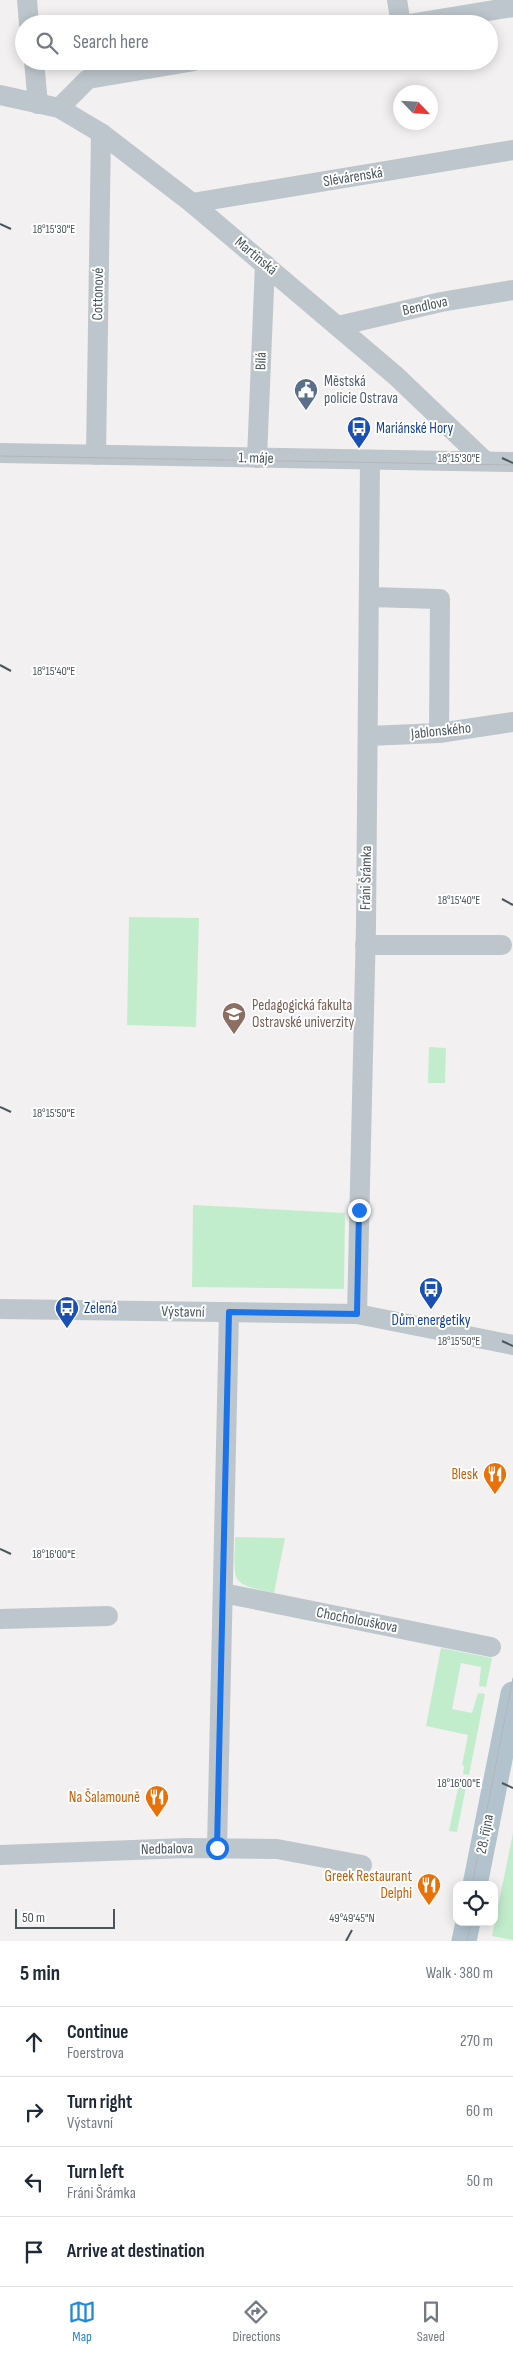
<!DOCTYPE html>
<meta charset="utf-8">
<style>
:root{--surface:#fff;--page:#f6f6f7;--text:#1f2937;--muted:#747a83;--line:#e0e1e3;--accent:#2489d8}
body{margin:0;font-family:"Sofia Sans Condensed",sans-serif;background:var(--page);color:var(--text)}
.controls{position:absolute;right:15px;bottom:15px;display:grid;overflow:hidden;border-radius:10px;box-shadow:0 2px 12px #0003}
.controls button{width:45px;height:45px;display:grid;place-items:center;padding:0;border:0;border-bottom:1px solid var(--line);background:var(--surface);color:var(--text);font:25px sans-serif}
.compass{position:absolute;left:393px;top:85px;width:45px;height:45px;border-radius:50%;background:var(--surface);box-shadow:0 2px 12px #0003;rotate:115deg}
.scale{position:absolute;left:15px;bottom:12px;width:100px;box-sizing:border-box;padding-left:5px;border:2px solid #49565c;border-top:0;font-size:14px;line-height:18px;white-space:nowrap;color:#49565c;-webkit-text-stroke:4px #fff;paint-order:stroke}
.stop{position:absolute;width:15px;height:15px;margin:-11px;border:4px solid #1a73e8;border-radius:50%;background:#fff}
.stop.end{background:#1a73e8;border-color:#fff;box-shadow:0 1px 5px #0008}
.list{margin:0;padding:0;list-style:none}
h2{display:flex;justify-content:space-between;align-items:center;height:65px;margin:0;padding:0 20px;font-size:21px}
h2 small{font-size:16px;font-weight:400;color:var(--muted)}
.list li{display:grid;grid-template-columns:32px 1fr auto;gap:15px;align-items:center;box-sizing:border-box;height:70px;padding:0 20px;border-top:1px solid var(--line)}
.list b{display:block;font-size:19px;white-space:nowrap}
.list p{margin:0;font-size:16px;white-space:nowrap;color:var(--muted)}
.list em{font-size:16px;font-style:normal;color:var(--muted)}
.icon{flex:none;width:28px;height:28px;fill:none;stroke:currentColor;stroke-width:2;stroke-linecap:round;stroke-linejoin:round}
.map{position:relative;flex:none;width:513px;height:1941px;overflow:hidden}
.search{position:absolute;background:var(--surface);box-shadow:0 2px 12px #0003;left:15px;right:15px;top:15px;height:55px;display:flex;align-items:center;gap:12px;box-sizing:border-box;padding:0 18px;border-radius:28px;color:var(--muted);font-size:19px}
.sheet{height:345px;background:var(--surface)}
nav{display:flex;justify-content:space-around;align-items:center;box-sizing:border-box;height:70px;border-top:1px solid var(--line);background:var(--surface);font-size:14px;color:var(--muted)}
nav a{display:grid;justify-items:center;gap:2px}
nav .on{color:var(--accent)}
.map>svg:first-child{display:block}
.green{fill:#c2edcd}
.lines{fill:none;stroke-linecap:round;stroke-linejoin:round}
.minor{stroke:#bdc6cc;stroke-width:20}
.major{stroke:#b2c3cd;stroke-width:25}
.tram{stroke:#b3b6ba;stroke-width:1}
.route{stroke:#1a73e8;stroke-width:6}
.ticks{fill:none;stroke:#49565c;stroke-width:2}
.labels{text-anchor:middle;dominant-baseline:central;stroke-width:4;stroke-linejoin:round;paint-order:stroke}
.street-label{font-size:15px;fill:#49565c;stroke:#fff}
.service-label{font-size:15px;fill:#4e5e75;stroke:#fff;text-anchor:start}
.transit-label{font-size:15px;fill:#164399;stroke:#fff;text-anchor:start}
.education-label{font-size:15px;fill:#785e54;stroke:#fff;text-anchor:start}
.food-label{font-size:15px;fill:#c56008;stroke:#fff;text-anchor:end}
.ticks-label{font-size:12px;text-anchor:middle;fill:#49565c;stroke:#fff;stroke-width:4;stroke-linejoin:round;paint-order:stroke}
</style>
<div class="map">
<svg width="513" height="1941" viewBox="0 0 513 1941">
<rect width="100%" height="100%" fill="#f2f0f0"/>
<!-- green -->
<g class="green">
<polygon points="129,917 199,918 196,1027 127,1025"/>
<polygon points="429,1047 446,1048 445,1083 428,1083"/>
<polygon points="193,1205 345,1213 344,1289 192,1287"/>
<path d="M 235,1537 L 285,1538 L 274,1593 C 227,1583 235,1582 235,1537 Z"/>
<polygon points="441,1648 492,1658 486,1687 479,1686 481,1667 461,1663 452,1709 472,1713 478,1693 485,1694 469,1775 463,1774 464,1766 462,1765 468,1735 426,1726"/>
<polygon points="461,1781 467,1782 457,1832 449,1831 458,1788 460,1788"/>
<polygon points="513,1833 513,1940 492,1936"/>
</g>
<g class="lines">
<!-- minor -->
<g class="minor">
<polyline points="27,0 29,24"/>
<polyline points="397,0 401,24"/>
<polyline points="409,24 513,7"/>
<polyline points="34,61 38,104"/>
<polyline points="0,95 59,108 101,133 192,203 396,376 485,461"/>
<polyline points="59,108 88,79 195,61"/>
<polyline points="192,203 513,150"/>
<polyline points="338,326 441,302 513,290"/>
<polyline points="0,453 513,462"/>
<polyline points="96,455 101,133"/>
<polyline points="257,458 265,264"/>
<polyline points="369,597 440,599 439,733"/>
<polyline points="368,736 439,733 513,722"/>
<polyline points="365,945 502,945"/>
<polyline points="0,1309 357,1314 513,1345"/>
<polyline points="357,1314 366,925 370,460"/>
<polyline points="223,1593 491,1647"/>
<polyline points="0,1619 108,1616"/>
<polyline points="217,1848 229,1312"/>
<polyline points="0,1855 186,1848 277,1849 362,1865"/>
</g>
<!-- major -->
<g class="major">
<polyline points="475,1885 513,1694"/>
<polyline points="464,1941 468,1922"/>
</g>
<!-- tram -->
<g class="tram">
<polyline points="0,456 513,465"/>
<polyline points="472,1885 513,1678"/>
<polyline points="467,1941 471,1922"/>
</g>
</g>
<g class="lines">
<!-- route -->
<polyline class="route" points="217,1848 229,1312 357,1314 359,1210"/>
</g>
<!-- ticks -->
<path class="ticks" d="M 0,224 L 11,229M 502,458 L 513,463M 0,665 L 11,671M 502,899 L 513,905M 0,1107 L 11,1112M 502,1341 L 513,1346M 0,1549 L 11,1554M 502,1783 L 513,1788M 346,1941 L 352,1930"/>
<!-- icons -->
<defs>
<g id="civic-pin" transform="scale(1.25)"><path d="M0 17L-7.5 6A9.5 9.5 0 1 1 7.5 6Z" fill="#5c6f8a" stroke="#fff"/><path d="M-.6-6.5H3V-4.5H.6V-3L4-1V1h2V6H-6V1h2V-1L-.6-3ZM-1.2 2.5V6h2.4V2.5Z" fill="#fff"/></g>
<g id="bus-pin" transform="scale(1.25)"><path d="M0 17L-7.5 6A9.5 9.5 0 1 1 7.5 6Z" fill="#1a4fb4" stroke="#fff"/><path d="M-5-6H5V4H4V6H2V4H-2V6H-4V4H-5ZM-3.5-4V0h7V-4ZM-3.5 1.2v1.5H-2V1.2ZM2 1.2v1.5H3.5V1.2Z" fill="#fff"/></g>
<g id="university-pin" transform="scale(1.25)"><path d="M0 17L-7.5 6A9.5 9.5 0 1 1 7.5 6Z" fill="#8d6e63" stroke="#fff"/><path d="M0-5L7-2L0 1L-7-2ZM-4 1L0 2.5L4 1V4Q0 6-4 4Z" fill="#fff"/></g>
<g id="restaurant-pin" transform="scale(1.25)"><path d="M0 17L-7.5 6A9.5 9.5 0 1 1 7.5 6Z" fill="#e8710a" stroke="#fff"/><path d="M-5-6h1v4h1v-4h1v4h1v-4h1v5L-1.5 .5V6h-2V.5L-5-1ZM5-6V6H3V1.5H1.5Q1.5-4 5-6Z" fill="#fff"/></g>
</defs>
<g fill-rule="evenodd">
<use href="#civic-pin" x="306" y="390"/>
<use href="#bus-pin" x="359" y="428"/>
<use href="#university-pin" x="234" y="1014"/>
<use href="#bus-pin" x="431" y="1289"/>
<use href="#bus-pin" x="67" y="1308"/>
<use href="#restaurant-pin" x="495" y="1474"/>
<use href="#restaurant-pin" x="157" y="1797"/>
<use href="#restaurant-pin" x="429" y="1885"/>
</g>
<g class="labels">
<!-- street labels -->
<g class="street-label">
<text transform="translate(353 177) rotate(-9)">Slévárenská</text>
<text transform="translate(256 256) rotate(40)">Martinská</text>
<text transform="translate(98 294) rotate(-89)">Cottonové</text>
<text transform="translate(425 306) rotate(-12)">Bendlova</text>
<text transform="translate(261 361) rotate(-88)">Bílá</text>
<text transform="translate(256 458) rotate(1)">1. máje</text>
<text transform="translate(441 731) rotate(-6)">Jablonského</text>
<text transform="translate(366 878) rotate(-89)">Fráni Šrámka</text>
<text transform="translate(183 1312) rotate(1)">Výstavní</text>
<text transform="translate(357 1620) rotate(11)">Chocholouškova</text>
<text transform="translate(485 1834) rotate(-79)">28. října</text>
<text transform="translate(167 1849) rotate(-1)">Nedbalova</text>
</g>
<!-- service labels -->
<g class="service-label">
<text x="324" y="381">Městská<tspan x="324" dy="17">policie Ostrava</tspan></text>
</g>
<!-- transit labels -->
<g class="transit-label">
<text x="376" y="428">Mariánské Hory</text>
<text x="84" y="1308">Zelená</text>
<text x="431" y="1320" text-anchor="middle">Dům energetiky</text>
</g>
<!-- education labels -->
<g class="education-label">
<text x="252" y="1005">Pedagogická fakulta<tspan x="252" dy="17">Ostravské univerzity</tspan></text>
</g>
<!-- food labels -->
<g class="food-label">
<text x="478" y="1474">Blesk</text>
<text x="140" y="1797">Na Šalamouně</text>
<text x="412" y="1876">Greek Restaurant<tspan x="412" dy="17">Delphi</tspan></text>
</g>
</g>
<g class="ticks-label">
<text x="54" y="233">18°15'30"E</text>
<text x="459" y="462">18°15'30"E</text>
<text x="54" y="675">18°15'40"E</text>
<text x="459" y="904">18°15'40"E</text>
<text x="54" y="1117">18°15'50"E</text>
<text x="459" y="1345">18°15'50"E</text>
<text x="54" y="1558">18°16'00"E</text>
<text x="459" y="1787">18°16'00"E</text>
<text x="352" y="1922">49°49'45"N</text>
</g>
</svg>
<div class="controls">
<button><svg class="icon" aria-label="locate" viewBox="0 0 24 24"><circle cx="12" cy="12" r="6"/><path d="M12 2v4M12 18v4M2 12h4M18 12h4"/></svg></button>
</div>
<svg class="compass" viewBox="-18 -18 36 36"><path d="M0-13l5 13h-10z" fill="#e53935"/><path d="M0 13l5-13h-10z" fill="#747a83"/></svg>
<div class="scale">50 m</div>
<div class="stop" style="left:217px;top:1848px"></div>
<div class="stop end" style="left:359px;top:1210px"></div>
<div class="search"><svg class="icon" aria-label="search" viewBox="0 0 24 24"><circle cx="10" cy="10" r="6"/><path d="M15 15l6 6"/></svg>Search here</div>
</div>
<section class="sheet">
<h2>5 min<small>Walk · 380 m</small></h2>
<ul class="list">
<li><svg class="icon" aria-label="ahead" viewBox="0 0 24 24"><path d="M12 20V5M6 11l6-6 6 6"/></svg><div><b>Continue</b><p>Foerstrova</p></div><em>270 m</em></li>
<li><svg class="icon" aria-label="right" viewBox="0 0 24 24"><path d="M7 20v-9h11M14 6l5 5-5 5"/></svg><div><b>Turn right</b><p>Výstavní</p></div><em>60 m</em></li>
<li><svg class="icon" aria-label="left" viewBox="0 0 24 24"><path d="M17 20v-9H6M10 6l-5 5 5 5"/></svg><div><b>Turn left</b><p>Fráni Šrámka</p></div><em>50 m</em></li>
<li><svg class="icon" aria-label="arrive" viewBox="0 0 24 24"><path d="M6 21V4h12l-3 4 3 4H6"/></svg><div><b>Arrive at destination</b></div></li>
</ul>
</section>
<nav>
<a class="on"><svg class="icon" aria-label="map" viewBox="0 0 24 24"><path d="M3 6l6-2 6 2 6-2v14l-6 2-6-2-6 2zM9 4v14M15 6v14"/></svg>Map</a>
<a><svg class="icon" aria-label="directions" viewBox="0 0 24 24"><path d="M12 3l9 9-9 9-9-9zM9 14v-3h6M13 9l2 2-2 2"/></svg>Directions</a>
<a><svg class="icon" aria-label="saved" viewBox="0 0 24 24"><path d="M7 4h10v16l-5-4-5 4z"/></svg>Saved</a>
</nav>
